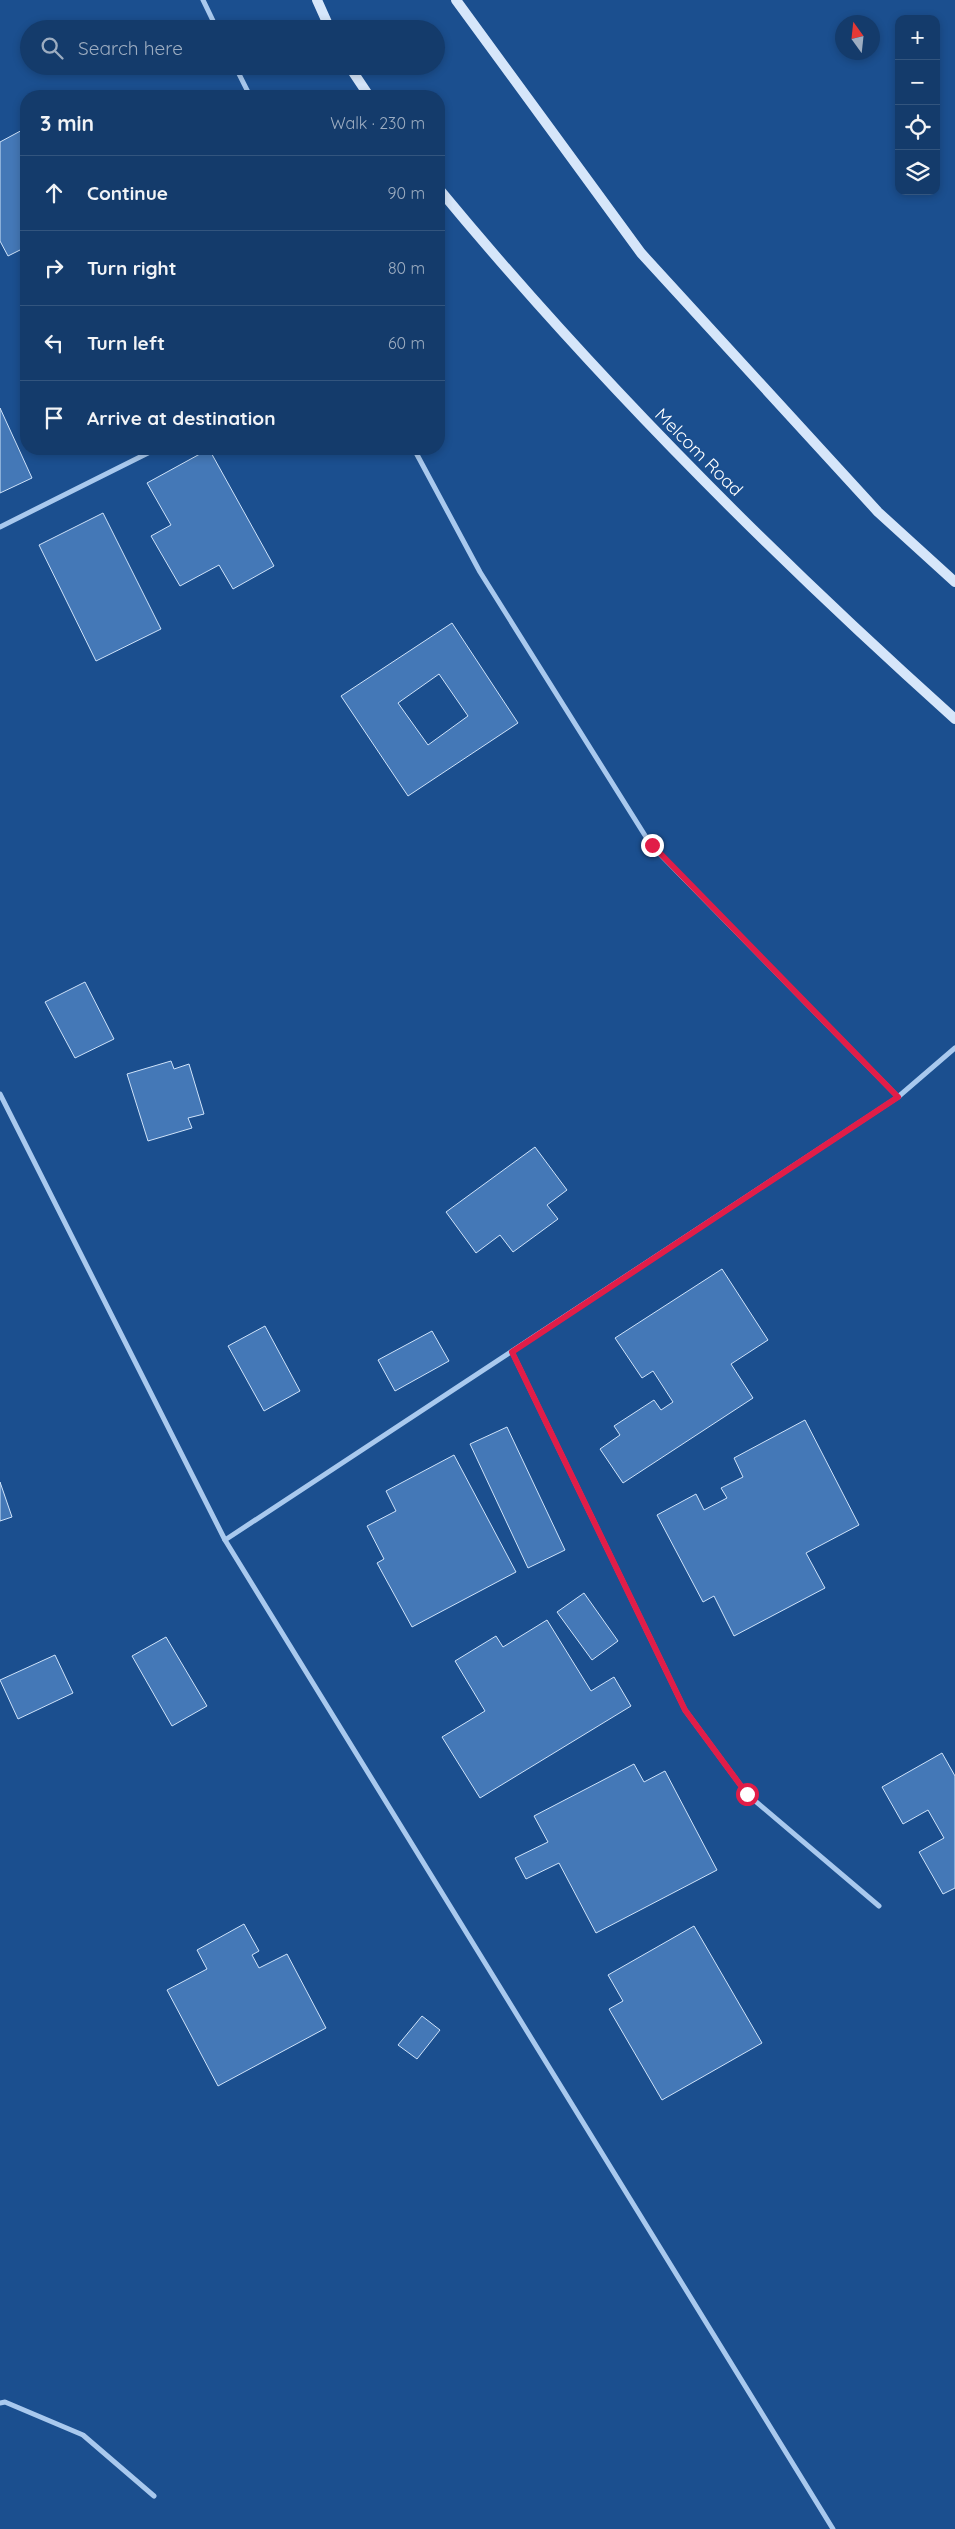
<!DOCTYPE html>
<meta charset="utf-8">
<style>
:root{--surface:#143b6b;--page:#214673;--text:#f1f3f6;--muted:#9dadc1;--line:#33557e}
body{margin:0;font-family:Quicksand,sans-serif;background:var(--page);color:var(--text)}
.controls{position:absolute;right:15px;top:15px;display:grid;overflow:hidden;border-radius:10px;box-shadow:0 2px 8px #0003}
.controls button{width:45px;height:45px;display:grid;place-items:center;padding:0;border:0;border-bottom:1px solid var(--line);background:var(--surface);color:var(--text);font:25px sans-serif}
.compass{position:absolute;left:835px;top:15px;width:45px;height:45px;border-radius:50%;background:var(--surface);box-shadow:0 2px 8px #0003;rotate:345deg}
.stop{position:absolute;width:15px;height:15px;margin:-11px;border:4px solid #e11d48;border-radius:50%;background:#fff}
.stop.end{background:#e11d48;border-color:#fff;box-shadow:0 1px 5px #0008}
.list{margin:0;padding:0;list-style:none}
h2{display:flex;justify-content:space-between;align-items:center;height:65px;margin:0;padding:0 20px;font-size:21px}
h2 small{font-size:16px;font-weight:400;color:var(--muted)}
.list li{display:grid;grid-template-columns:32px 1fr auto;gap:15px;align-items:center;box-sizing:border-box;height:75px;padding:0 20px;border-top:1px solid var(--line)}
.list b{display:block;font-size:19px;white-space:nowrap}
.list em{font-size:16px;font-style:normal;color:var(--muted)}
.icon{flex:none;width:28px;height:28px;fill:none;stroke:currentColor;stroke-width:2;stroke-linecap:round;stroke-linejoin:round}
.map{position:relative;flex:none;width:955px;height:2529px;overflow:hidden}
.search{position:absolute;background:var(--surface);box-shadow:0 2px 8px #0003;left:20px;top:20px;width:425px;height:55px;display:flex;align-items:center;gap:12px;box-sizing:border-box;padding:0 18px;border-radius:28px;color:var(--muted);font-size:19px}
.panel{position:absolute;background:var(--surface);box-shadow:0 2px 8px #0003;left:20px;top:90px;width:425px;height:365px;border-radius:20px}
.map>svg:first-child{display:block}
.building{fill:#4478b7;stroke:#cfe3fa;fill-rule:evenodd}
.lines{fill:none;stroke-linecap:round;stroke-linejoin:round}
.street{stroke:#a9c9ee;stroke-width:5}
.secondary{stroke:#d6e6fa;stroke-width:10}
.route{stroke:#e11d48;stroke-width:6}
.labels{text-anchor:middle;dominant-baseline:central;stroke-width:4.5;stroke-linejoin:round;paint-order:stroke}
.street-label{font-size:18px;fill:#fff;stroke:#1b4f8f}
</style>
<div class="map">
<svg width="955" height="2529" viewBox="0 0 955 2529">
<rect width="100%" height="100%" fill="#1b4f8f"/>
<!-- building -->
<g class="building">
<polygon points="26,128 26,247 8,256 0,241 0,142"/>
<polygon points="0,408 32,478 0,493"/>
<polygon points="209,449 274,566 233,589 219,565 180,586 151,536 171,525 147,483"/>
<polygon points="103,513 161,629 96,661 39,545"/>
<path d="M 452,623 L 518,723 L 408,796 L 341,696 ZM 439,674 L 468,716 L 428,745 L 398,703 Z"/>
<polygon points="85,982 114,1039 75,1058 45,1002"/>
<polygon points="171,1061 174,1069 189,1064 204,1114 188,1118 192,1128 148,1141 127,1074"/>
<polygon points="535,1147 567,1190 547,1205 558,1219 513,1252 500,1235 476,1253 446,1212"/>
<polygon points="722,1269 768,1340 731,1364 753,1398 623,1483 600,1449 620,1435 614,1426 654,1400 661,1410 673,1402 653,1371 642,1378 615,1338"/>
<polygon points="265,1326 300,1391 264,1411 228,1346"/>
<polygon points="432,1331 449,1361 395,1391 378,1360"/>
<polygon points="805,1420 859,1525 806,1553 825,1588 734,1636 714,1596 703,1602 657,1515 696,1494 704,1510 727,1498 721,1488 743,1477 734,1458"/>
<polygon points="507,1427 565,1550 528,1568 470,1444"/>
<polygon points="454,1455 516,1572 412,1627 377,1563 384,1559 367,1526 396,1511 386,1491"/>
<polygon points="0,1482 12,1517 0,1521"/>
<polygon points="584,1593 618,1641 592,1660 557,1612"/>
<polygon points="547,1620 591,1691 614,1677 631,1706 480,1798 442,1737 485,1711 455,1661 496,1636 503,1647"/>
<polygon points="166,1637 207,1706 172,1726 132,1656"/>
<polygon points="55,1655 73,1693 18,1719 0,1680"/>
<polygon points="942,1753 955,1776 955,1888 943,1894 919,1852 944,1838 928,1810 903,1824 882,1787"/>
<polygon points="634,1764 644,1782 665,1771 717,1870 596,1933 559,1863 526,1879 515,1858 548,1842 534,1816"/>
<polygon points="244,1924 259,1951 252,1955 259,1968 287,1954 326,2028 218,2086 167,1990 207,1969 197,1950"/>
<polygon points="694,1926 762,2043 662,2100 609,2009 623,2001 608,1975"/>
<polygon points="422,2016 440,2030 417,2059 398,2045"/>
</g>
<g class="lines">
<!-- street -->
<g class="street">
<polyline points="203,0 217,29"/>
<polyline points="235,66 250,96"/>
<polyline points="414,449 480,572 651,845 898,1097"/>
<polyline points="0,527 156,449"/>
<polyline points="0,1094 225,1540 833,2529"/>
<polyline points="512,1352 685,1710 747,1794 879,1906"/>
<polyline points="225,1540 898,1097 955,1048"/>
<polyline points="0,2403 5,2402 83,2435 154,2496"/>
</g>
<!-- secondary -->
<g class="secondary">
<polyline points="317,0 330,29"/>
<polyline points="456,0 641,253 878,512 955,582"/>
<polyline points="349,66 369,96"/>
<path d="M 439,189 C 596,379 771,554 955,719"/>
</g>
</g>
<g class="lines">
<!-- route -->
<polyline class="route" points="652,845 898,1097 512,1352 685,1710 747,1794"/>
</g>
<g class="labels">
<!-- street labels -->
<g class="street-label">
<text transform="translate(699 452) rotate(45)">Melcom Road</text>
</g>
</g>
</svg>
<div class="controls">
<button>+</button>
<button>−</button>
<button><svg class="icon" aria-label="locate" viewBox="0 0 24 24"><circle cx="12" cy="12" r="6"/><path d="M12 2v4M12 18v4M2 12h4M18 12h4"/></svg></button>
<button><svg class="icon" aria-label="layers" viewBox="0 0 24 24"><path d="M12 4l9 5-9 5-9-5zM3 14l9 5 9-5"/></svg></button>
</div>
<svg class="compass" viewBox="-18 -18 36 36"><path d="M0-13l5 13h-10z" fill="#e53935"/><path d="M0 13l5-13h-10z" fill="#9dadc1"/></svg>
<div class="stop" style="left:747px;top:1794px"></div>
<div class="stop end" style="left:652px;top:845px"></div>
<div class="search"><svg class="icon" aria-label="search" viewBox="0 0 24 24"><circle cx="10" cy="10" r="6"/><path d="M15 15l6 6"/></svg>Search here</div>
<section class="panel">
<h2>3 min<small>Walk · 230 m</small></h2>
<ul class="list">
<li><svg class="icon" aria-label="ahead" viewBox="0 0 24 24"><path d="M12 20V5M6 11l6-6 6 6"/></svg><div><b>Continue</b></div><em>90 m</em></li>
<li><svg class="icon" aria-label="right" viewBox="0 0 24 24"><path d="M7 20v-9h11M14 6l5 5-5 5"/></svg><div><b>Turn right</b></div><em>80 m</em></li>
<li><svg class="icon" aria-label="left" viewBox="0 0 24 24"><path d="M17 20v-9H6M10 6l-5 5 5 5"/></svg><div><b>Turn left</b></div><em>60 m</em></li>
<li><svg class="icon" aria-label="arrive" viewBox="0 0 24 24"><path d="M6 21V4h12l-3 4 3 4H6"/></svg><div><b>Arrive at destination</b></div></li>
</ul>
</section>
</div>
